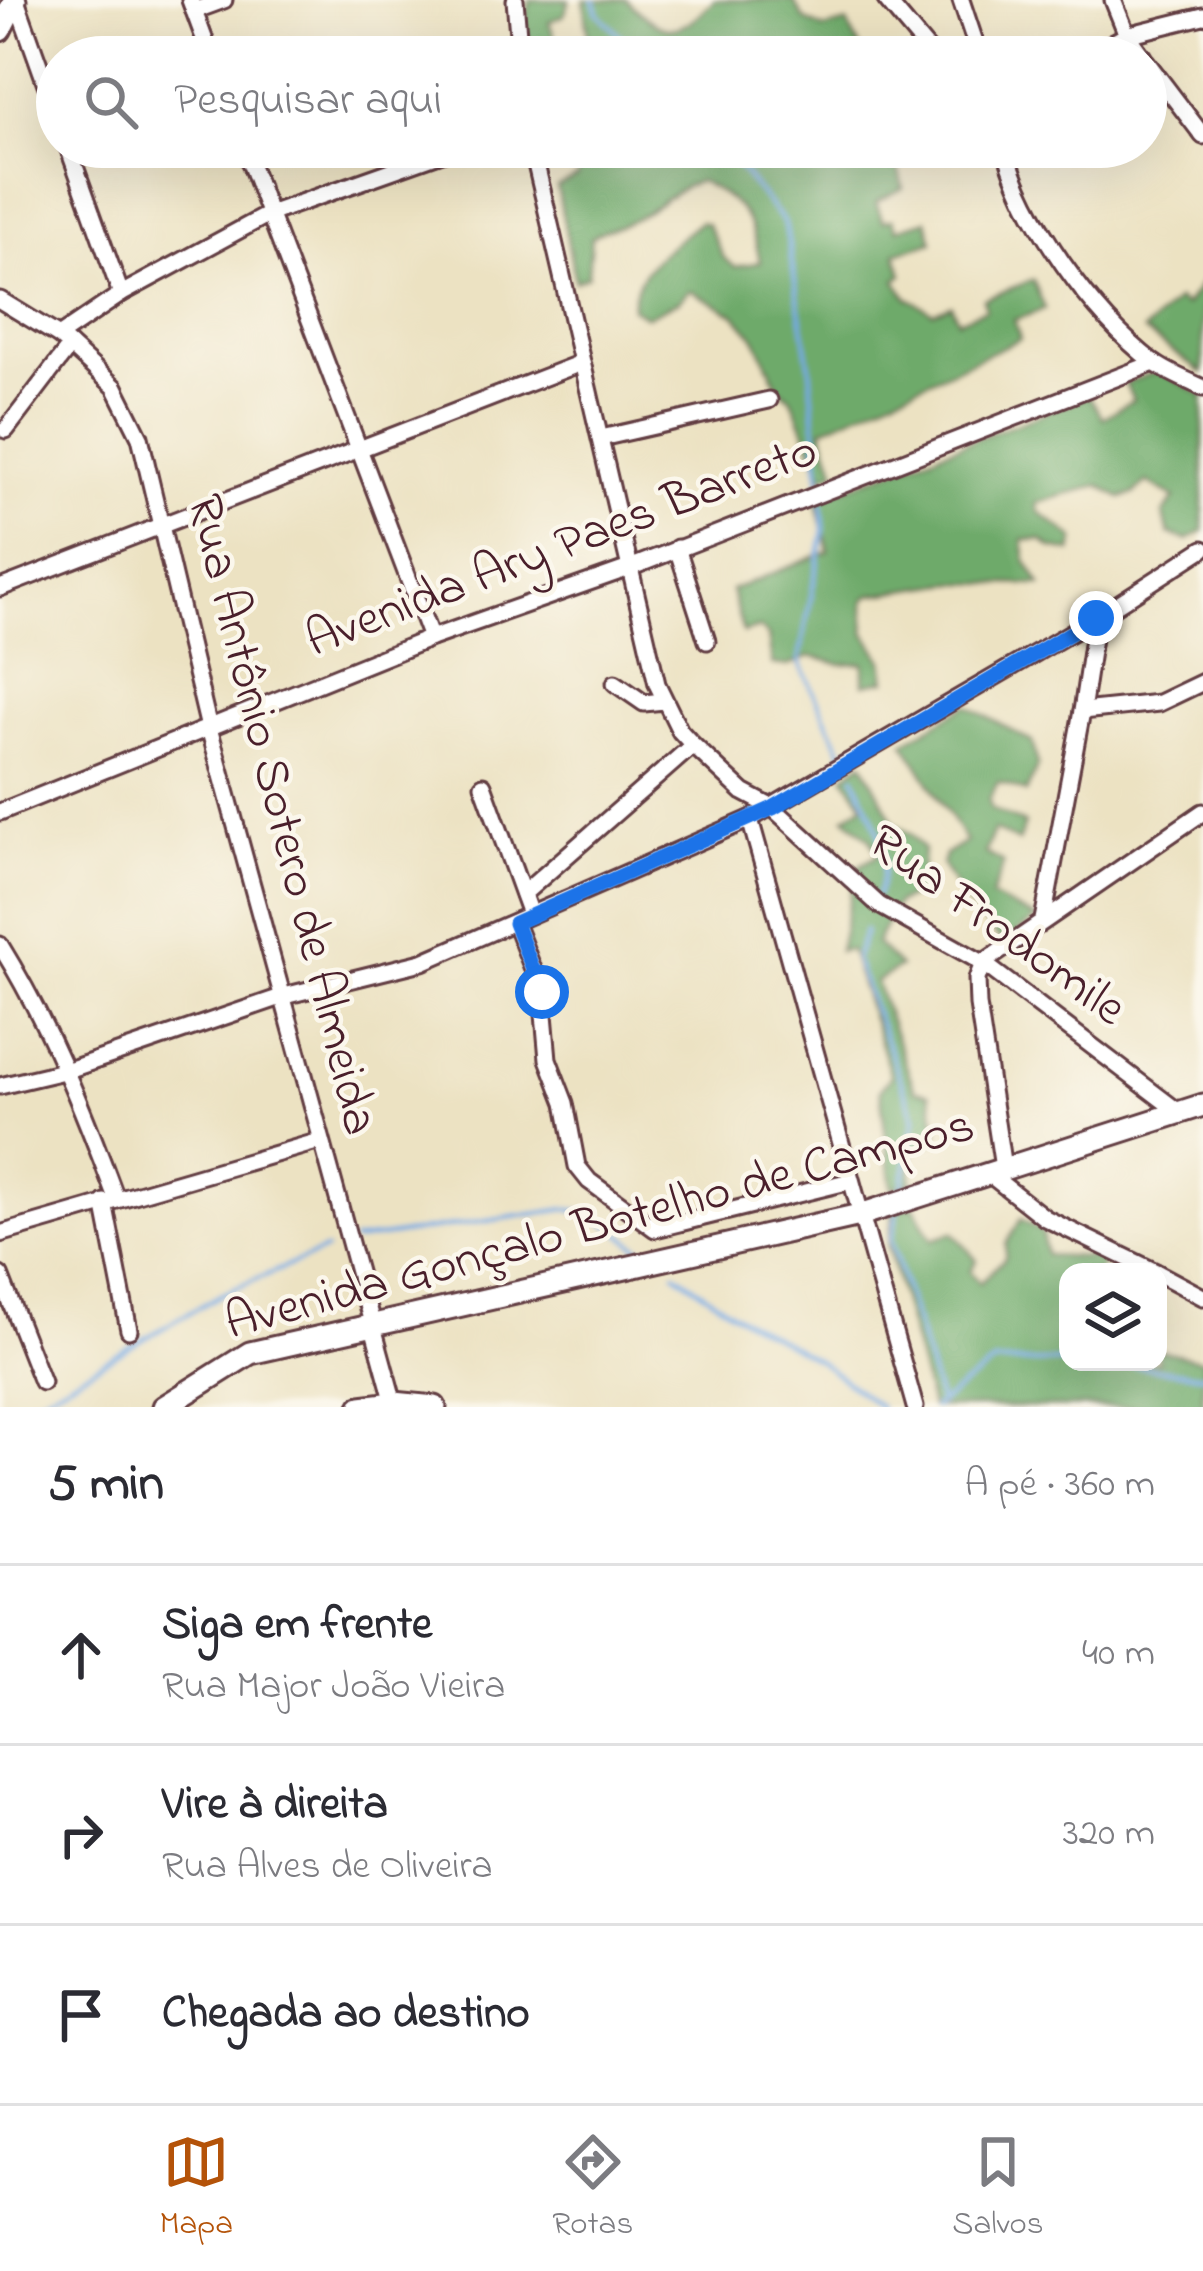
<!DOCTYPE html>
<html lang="pt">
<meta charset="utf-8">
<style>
:root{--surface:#fff;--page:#f7f7f7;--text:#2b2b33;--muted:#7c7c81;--line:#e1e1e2;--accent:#b45309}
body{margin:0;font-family:"Indie Flower",sans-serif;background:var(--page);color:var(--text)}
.controls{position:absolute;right:36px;bottom:36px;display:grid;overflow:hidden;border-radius:24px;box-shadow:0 12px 48px #0002}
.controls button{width:108px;height:108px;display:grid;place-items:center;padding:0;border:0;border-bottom:3px solid var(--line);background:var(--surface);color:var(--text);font:60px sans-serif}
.stop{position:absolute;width:36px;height:36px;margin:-27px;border:9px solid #1a73e8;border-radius:50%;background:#fff}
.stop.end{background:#1a73e8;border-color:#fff;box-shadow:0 3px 12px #0008}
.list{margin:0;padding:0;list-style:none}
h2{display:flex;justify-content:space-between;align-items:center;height:156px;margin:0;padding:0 48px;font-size:51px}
h2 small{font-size:39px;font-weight:400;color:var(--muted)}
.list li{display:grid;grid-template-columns:78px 1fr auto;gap:36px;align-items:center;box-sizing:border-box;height:180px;padding:0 48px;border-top:3px solid var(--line)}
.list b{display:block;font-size:45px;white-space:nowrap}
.list p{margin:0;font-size:39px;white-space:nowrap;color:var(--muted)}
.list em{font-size:39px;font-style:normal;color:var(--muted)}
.icon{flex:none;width:66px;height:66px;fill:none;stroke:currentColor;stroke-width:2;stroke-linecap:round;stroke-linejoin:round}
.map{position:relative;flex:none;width:1203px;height:1407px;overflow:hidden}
.search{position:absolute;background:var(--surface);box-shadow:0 12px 48px #0002;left:36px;right:36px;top:36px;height:132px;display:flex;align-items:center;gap:30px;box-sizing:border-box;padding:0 42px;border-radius:66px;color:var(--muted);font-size:45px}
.sheet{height:696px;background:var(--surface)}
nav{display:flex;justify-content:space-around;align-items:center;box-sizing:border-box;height:168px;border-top:3px solid var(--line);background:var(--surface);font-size:33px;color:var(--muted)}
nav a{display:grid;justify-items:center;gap:6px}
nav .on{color:var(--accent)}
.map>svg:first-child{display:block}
.forest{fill:#6eaa6b;stroke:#5c644b;stroke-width:3}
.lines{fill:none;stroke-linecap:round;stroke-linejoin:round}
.stream{stroke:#76aae3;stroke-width:4.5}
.street-casing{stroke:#623c42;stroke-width:21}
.secondary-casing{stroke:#623c42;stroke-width:27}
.street{stroke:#fff;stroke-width:15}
.secondary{stroke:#fff;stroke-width:21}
.route{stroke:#1a73e8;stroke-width:15}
.labels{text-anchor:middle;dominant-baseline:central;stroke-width:9;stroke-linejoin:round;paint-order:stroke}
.street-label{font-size:51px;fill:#4a1f2b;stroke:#fbf7ec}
</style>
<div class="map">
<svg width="1203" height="1407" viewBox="0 0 1203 1407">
<rect width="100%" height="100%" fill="#fbf7ec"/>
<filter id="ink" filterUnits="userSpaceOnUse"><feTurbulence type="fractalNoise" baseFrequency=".00833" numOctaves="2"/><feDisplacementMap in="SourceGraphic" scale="24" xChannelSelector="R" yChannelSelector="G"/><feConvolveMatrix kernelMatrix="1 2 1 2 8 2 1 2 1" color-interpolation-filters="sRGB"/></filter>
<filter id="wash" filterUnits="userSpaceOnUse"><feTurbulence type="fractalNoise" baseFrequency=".004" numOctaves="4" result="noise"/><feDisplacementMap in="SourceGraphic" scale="48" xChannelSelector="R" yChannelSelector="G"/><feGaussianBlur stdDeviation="2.7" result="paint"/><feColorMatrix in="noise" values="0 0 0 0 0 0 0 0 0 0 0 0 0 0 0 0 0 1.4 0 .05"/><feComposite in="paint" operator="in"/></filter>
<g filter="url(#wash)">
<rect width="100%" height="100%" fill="#ece2c2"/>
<!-- forest -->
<g class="forest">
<polygon points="530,0 570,0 564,15 549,22 554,36 549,57 529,57 526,19"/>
<path d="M 584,0 L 626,0 C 665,36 675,40 714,0 L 793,0 L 804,19 L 824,29 L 847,23 L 863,54 L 862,57 L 579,57 L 588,33 Z"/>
<path d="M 581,147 L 916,147 L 918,155 L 897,164 L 903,188 L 876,202 L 883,221 L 893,219 L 897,229 L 927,220 L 933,242 L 896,253 L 903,275 L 896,280 L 907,297 L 933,312 L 951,305 L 958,320 L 986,309 L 983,299 L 1033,280 L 1045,309 L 1014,320 L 1020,339 L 822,429 L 836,471 L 823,476 L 792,399 L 778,387 L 756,339 L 736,315 L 690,290 L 679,301 L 647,316 L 632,308 C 634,268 672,245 700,222 L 707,224 L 724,258 L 735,267 L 760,262 C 751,214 742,205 700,181 C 672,189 654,210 628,222 C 615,228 603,228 591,238 L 588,276 L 575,281 L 557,187 L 578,176 L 576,150 Z"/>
<polygon points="1203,281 1203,373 1144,331 1177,300 1185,306"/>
<polygon points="1158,371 1203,395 1203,531 1187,540 1169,534 1163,514 1175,498 1147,482 1134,494 1121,498 1099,485 1037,503 1038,511 1075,539 1072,552 1052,548 1042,540 1023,540 1026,560 1041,585 952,583 870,595 864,601 865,632 883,660 886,680 864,684 864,663 839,664 810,656 788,666 772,664 768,636 759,628 743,633 731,590 829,551 816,499 1089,396 1103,418 1133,400 1125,383"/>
<polygon points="967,705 1032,742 1038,765 1026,792 998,782 989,800 991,809 1025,824 1018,842 994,830 985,853 1004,863 991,897 1037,919 1002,942 961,897 942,865 945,855 966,842 904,742"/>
<polygon points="863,762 895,824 912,835 923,849 921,883 909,898 897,903 876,943 900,967 876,982 915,1090 930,1093 938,1132 934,1143 913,1148 911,1183 892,1188 880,1090 891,1076 850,950 839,951 856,868 878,855 870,839 845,817 864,804 844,776"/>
<polygon points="914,1205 932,1240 953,1232 977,1260 970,1271 980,1283 1005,1258 1006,1244 1021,1219 1042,1232 1046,1255 1105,1258 1099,1272 1068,1272 1068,1362 1158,1362 1158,1350 1203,1360 1203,1407 931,1407 888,1247 893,1211"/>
</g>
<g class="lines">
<!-- stream -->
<g class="stream">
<polyline points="594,0 598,13 641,57"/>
<polyline points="722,147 785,224 810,368 820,480"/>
<polyline points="822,504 824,529 799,661 844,756"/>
<path d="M 854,776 C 872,814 895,853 877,895"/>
<polyline points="865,931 855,959 915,1118 901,1193"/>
<polyline points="898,1210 891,1241 940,1403"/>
<path d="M 354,1241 L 566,1209 C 600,1213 623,1237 650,1255"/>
<polyline points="675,1273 736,1315 819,1361 880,1407"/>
<polyline points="1105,1362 1203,1375"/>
<polyline points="25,1407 222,1294 325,1250"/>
<polyline points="934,1407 994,1363 1068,1362"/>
</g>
</g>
</g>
<g filter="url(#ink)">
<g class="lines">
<!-- street casing -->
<g class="street-casing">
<g id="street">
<polyline points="16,0 57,115"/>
<polyline points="190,0 211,57"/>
<polyline points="515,0 520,57"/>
<polyline points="886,0 934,57"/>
<polyline points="961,0 980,57"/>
<polyline points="1113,0 1127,35 1143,57"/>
<polyline points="194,11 224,0"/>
<polyline points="1086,57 1127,35 1203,16"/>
<polyline points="1146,61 1203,136"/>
<polyline points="68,147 121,294"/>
<polyline points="244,147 431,638"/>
<polyline points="532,147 657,684 680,731 693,745 743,792 773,808 879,905 983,963 1180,1113"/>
<path d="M 1005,147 C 1024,220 1093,316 1153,362 C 1168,373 1187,380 1203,388"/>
<polyline points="0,300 59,336 115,387 140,437 209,728 395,1407"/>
<polyline points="59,336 121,294 269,214 459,147"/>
<polyline points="6,430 70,346"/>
<polyline points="601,438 769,400"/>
<polyline points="677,548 707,641"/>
<polyline points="0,588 581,363"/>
<polyline points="615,683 644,703 664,701"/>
<polyline points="1082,711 1159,703 1203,682"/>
<polyline points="483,785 530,914"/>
<polyline points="0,812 431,638 632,567 1154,363"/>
<polyline points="750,819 915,1407"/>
<polyline points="523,894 693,745"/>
<polyline points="1043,920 1082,711 1096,618"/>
<polyline points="515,923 542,992 548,1059 565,1103 577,1166 589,1181 655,1229 851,1181"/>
<path d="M 0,945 C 50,1026 83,1109 116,1198"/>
<polyline points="0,1086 68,1070 284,996 422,962 750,819 1096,618 1203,549"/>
<polyline points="1003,1168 978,1005 977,979 983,963 1203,812"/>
<polyline points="988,1173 1045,1218 1156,1272"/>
<polyline points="104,1202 129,1330"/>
<polyline points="0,1234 320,1141"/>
<polyline points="1158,1273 1203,1297"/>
<polyline points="0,1275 42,1382"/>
</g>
</g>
<!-- secondary casing -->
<g class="secondary-casing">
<g id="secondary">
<polyline points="0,30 15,0"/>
<polyline points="164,1407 250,1353 860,1215 1203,1105"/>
<polyline points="361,1407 394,1403 435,1407"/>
</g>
</g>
<!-- street -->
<use href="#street" class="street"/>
<!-- secondary -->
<use href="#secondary" class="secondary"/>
</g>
</g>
<g class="lines" filter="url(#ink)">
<!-- route -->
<polyline class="route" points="542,992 515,923 773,808 1096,618"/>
</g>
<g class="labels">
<!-- street labels -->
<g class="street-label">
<text transform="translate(562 547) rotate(-21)">Avenida Ary Paes Barreto</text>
<text transform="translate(280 815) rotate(76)">Rua Antônio Sotero de Almeida</text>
<text transform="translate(996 927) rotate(36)">Rua Frodomile</text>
<text transform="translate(600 1226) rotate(-15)">Avenida Gonçalo Botelho de Campos</text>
</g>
</g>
</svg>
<div class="controls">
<button><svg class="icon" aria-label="layers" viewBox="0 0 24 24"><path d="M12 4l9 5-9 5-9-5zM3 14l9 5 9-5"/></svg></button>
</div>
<div class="stop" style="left:542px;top:992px"></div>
<div class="stop end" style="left:1096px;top:618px"></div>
<div class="search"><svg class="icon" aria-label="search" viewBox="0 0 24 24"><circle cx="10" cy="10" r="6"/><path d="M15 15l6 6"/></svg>Pesquisar aqui</div>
</div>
<section class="sheet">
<h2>5 min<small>A pé · 360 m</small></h2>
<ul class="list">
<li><svg class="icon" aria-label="ahead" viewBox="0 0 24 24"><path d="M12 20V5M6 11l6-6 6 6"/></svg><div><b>Siga em frente</b><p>Rua Major João Vieira</p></div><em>40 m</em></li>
<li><svg class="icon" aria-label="right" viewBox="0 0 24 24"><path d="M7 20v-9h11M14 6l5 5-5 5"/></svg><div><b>Vire à direita</b><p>Rua Alves de Oliveira</p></div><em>320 m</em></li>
<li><svg class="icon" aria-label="arrive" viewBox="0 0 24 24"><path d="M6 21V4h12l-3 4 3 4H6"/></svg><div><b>Chegada ao destino</b></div></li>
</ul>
</section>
<nav>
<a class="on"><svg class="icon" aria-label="map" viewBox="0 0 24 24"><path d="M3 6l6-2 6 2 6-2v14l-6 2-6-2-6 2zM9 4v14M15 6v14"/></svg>Mapa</a>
<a><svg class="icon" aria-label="directions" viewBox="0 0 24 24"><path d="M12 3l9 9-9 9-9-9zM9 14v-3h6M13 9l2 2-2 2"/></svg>Rotas</a>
<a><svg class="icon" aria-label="saved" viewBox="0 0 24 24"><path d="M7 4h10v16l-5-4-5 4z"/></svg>Salvos</a>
</nav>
